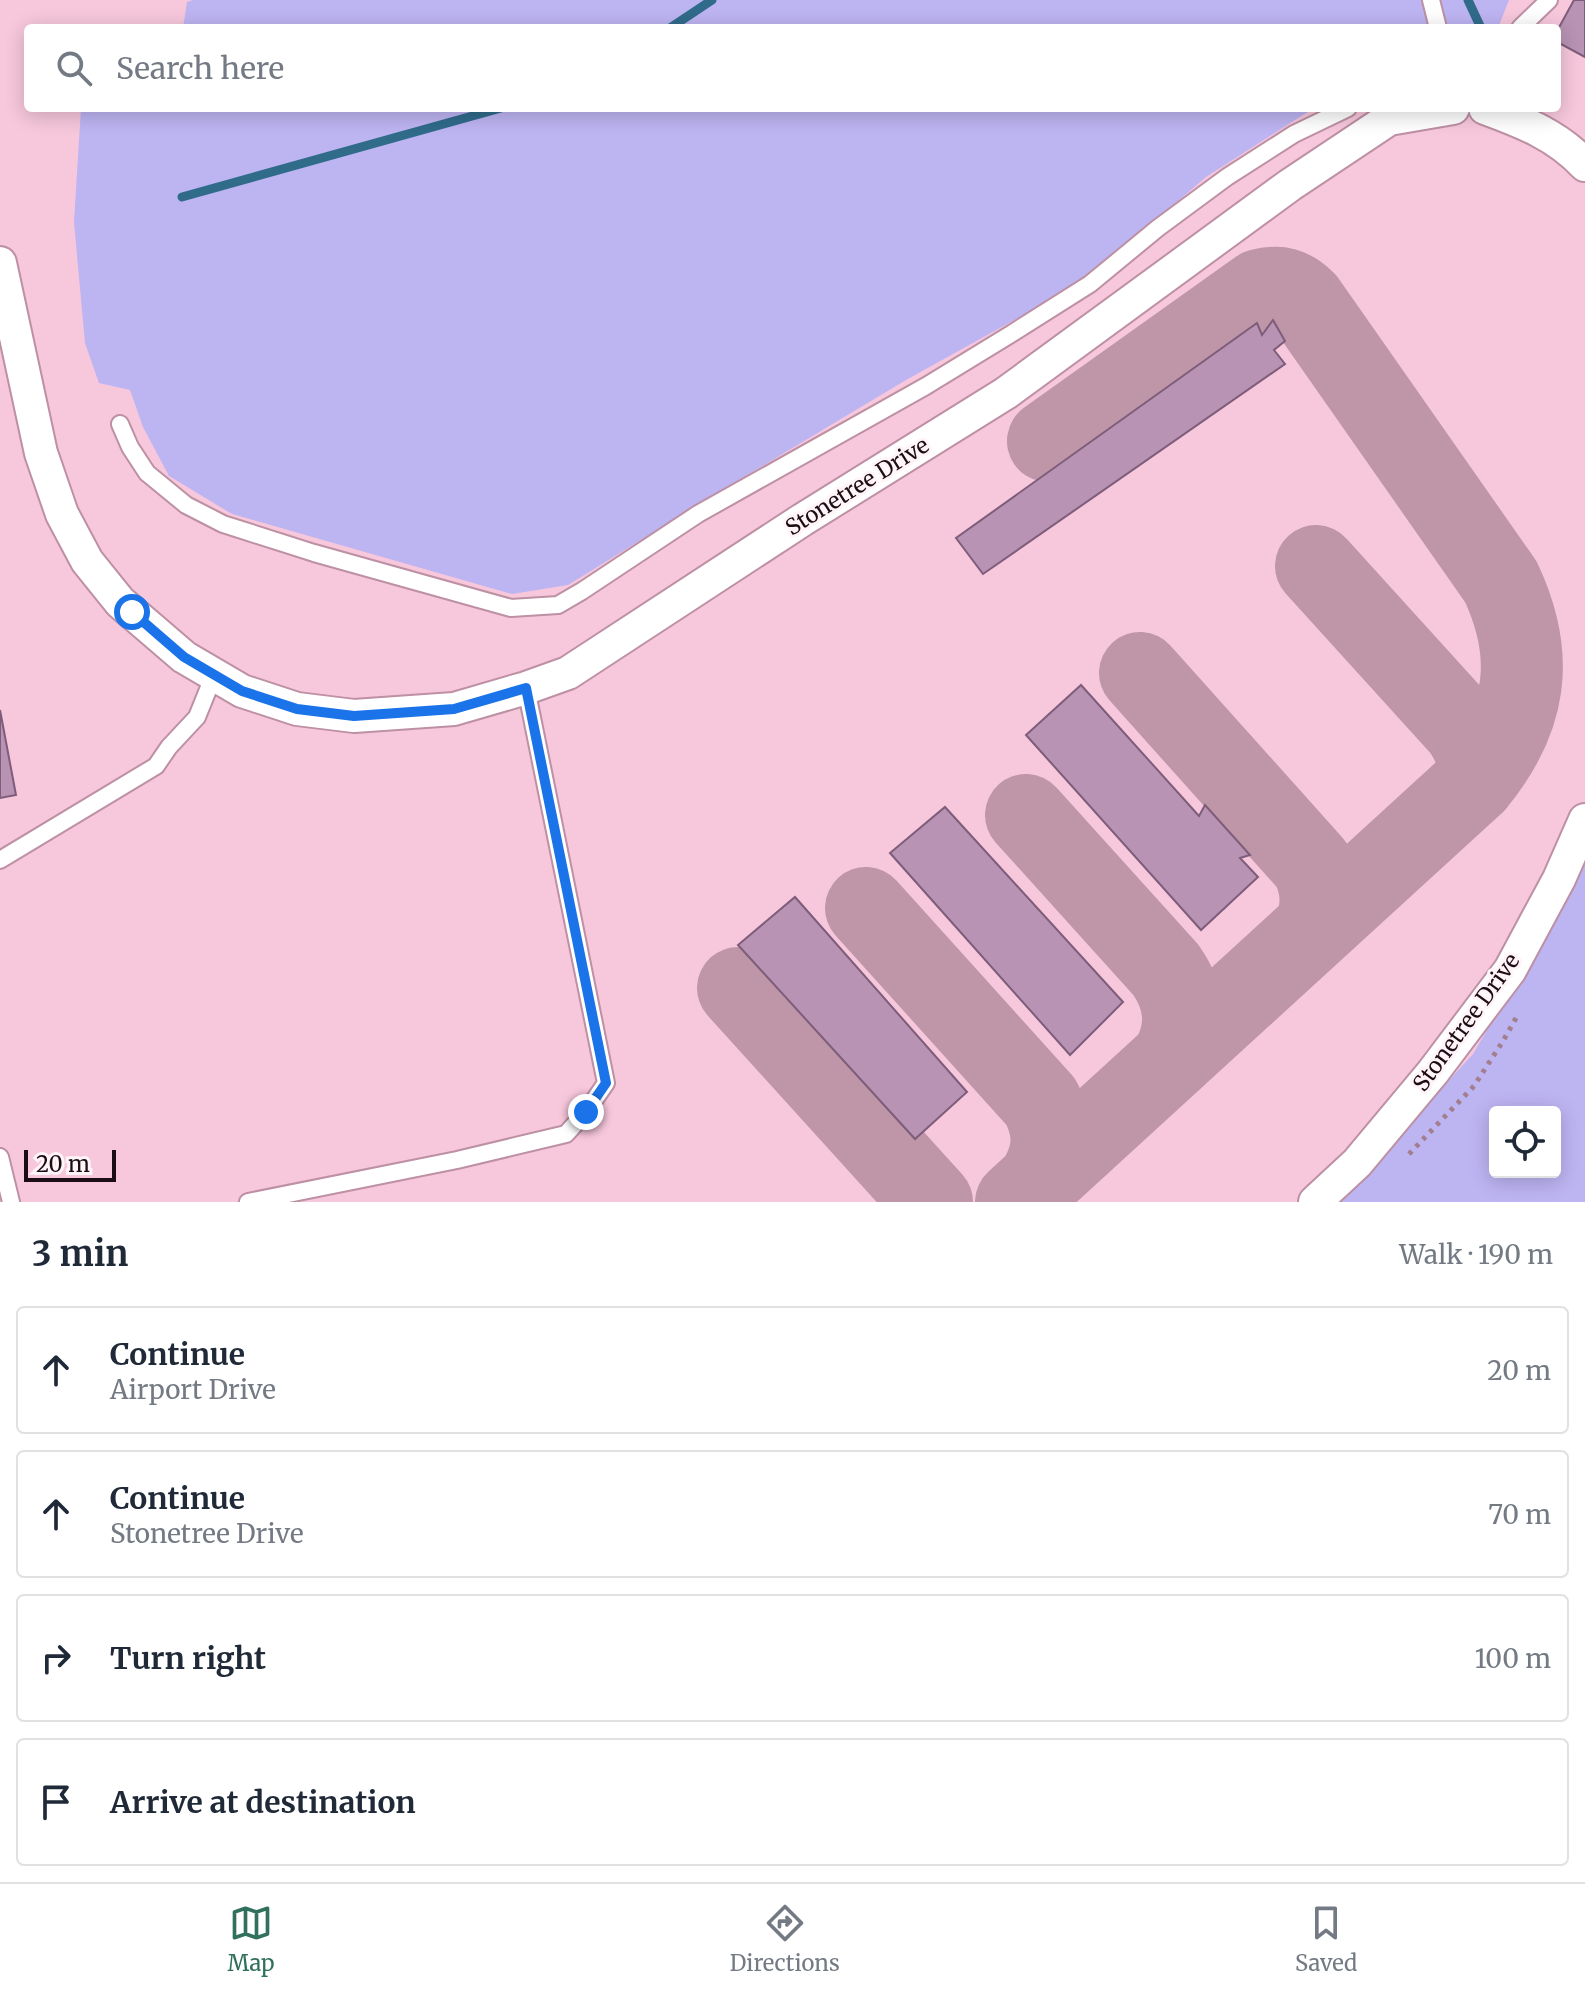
<!DOCTYPE html>
<meta charset="utf-8">
<style>
:root{--surface:#fff;--page:#f6f6f7;--text:#1f2937;--muted:#747a83;--line:#e0e1e3;--accent:#31705d}
body{margin:0;font-family:Merriweather,serif;background:var(--page);color:var(--text)}
.controls{position:absolute;right:24px;bottom:24px;display:grid;overflow:hidden;border-radius:8px;box-shadow:0 4px 20px #0003}
.controls button{width:72px;height:72px;display:grid;place-items:center;padding:0;border:0;border-bottom:2px solid var(--line);background:var(--surface);color:var(--text);font:40px sans-serif}
.scale{position:absolute;left:24px;bottom:20px;width:92px;box-sizing:border-box;padding-left:8px;border:4px solid #1c0c14;border-top:0;font-size:22px;line-height:28px;white-space:nowrap;color:#1c0c14;-webkit-text-stroke:6px #fff5f9;paint-order:stroke}
.stop{position:absolute;width:24px;height:24px;margin:-18px;border:6px solid #1a73e8;border-radius:50%;background:#fff}
.stop.end{background:#1a73e8;border-color:#fff;box-shadow:0 2px 8px #0008}
.list{margin:0;padding:0;list-style:none}
h2{display:flex;justify-content:space-between;align-items:center;height:104px;margin:0;padding:0 32px;font-size:34px}
h2 small{font-size:26px;font-weight:400;color:var(--muted)}
.list li{display:grid;grid-template-columns:52px 1fr auto;gap:24px;align-items:center;box-sizing:border-box;height:128px;margin:0 16px 16px;padding:0 16px;border:2px solid var(--line);border-radius:8px}
.list b{display:block;font-size:30px;white-space:nowrap}
.list p{margin:0;font-size:26px;white-space:nowrap;color:var(--muted)}
.list em{font-size:26px;font-style:normal;color:var(--muted)}
.icon{flex:none;width:44px;height:44px;fill:none;stroke:currentColor;stroke-width:2;stroke-linecap:round;stroke-linejoin:round}
.map{position:relative;flex:none;width:1585px;height:1202px;overflow:hidden}
.search{position:absolute;background:var(--surface);box-shadow:0 4px 20px #0003;left:24px;right:24px;top:24px;height:88px;display:flex;align-items:center;gap:20px;box-sizing:border-box;padding:0 28px;border-radius:8px;color:var(--muted);font-size:30px}
.sheet{height:680px;background:var(--surface)}
nav{display:flex;justify-content:space-around;align-items:center;box-sizing:border-box;height:112px;border-top:2px solid var(--line);background:var(--surface);font-size:22px;color:var(--muted)}
nav a{display:grid;justify-items:center;gap:4px}
nav .on{color:var(--accent)}
.map>svg:first-child{display:block}
.green{fill:#bdb4f2;fill-rule:evenodd}
.lines{fill:none;stroke-linecap:round;stroke-linejoin:round}
.stream{stroke:#306b8a;stroke-width:9}
.taxiway{stroke:#be96a8;stroke-width:82}
.building{fill:#b893b3;stroke:#7e5d7a;stroke-width:2}
.service-casing{stroke:#bd90a3;stroke-width:20}
.minor-casing{stroke:#bd90a3;stroke-width:36}
.path{stroke:#a27e8e;stroke-width:5;stroke-dasharray:4 6;stroke-linecap:butt}
.service{stroke:#fff;stroke-width:16}
.minor{stroke:#fff;stroke-width:32}
.route{stroke:#1a73e8;stroke-width:10}
.labels{text-anchor:middle;dominant-baseline:central;stroke-width:6;stroke-linejoin:round;paint-order:stroke}
.street-label{font-size:22px;fill:#1c0c14;stroke:#fff5f9}
</style>
<div class="map">
<svg width="1585" height="1202" viewBox="0 0 1585 1202">
<rect width="100%" height="100%" fill="#f7c7dc"/>
<!-- green -->
<g class="green">
<polygon points="193,0 1509,0 1498,28 183,28 187,2"/>
<polygon points="81,108 1314,108 1206,177 1085,281 906,380 719,492 568,585 512,594 232,514 169,476 143,427 130,390 99,383 85,343 74,222"/>
<path d="M 1585,856 L 1585,1202 L 1337,1202 L 1473,1054 L 1571,887 ZM 1495,1112 L 1555,1112 L 1555,1172 L 1495,1172 Z"/>
</g>
<g class="lines">
<!-- stream -->
<g class="stream">
<polyline points="1468,0 1481,28"/>
<polyline points="670,28 712,0"/>
<polyline points="182,197 501,108"/>
</g>
<!-- taxiway -->
<g class="taxiway">
<path d="M 1316,566 L 1463,728 C 1476,748 1480,759 1474,783"/>
<path d="M 1140,673 L 1312,865 C 1322,887 1323,904 1316,927"/>
<path d="M 1026,815 L 1166,970 C 1186,999 1189,1028 1172,1059"/>
<path d="M 866,908 L 1041,1102 C 1056,1132 1055,1153 1038,1182"/>
<polyline points="738,988 932,1202"/>
<path d="M 1016,1202 L 1474,783 C 1527,719 1536,657 1501,582 L 1305,302 C 1291,288 1279,285 1260,290 L 1048,441"/>
</g>
</g>
<!-- building -->
<g class="building">
<polygon points="1574,0 1585,0 1585,57 1557,42 1557,31"/>
<polygon points="1273,320 1285,341 1274,350 1285,364 983,574 956,538 1257,323 1262,335"/>
<polygon points="1081,685 1199,816 1205,805 1250,855 1240,858 1258,877 1201,930 1026,735"/>
<polygon points="0,710 16,795 0,798"/>
<polygon points="945,807 1123,1002 1070,1055 890,853"/>
<polygon points="795,897 967,1092 915,1139 738,945"/>
</g>
<g class="lines">
<!-- service casing -->
<g class="service-casing">
<g id="service">
<polyline points="1431,0 1438,28"/>
<polyline points="1520,28 1549,0"/>
<polyline points="120,424 130,447 147,473 186,505 223,524 314,553 511,608 558,605 582,591 698,514 926,386 1011,334 1090,284 1158,228 1227,177 1294,134 1348,108"/>
<polyline points="0,860 156,766 169,747 197,717 214,675"/>
<polyline points="0,1157 11,1202"/>
<polyline points="248,1202 457,1160 566,1134 586,1112 606,1083 526,688"/>
</g>
</g>
<!-- minor casing -->
<g class="minor-casing">
<g id="minor">
<path d="M 1485,108 C 1523,122 1557,135 1585,165"/>
<polyline points="0,263 41,453 62,514 87,561 120,602 184,657 242,691 297,709 354,716 454,709 526,688 568,673 802,520 1006,393 1290,185 1389,119 1453,108"/>
<polyline points="1315,1202 1357,1163 1433,1072 1510,970 1559,879 1585,820"/>
</g>
</g>
<!-- path -->
<polyline class="path" points="1409,1154 1474,1086 1503,1041 1516,1018"/>
<!-- service -->
<use href="#service" class="service"/>
<!-- minor -->
<use href="#minor" class="minor"/>
</g>
<g class="lines">
<!-- route -->
<polyline class="route" points="132,612 184,657 242,691 297,709 354,716 454,709 526,688 606,1083 586,1112"/>
</g>
<g class="labels">
<!-- street labels -->
<g class="street-label">
<text transform="translate(857 486) rotate(-32)">Stonetree Drive</text>
<text transform="translate(1466 1022) rotate(-54)">Stonetree Drive</text>
</g>
</g>
</svg>
<div class="controls">
<button><svg class="icon" aria-label="locate" viewBox="0 0 24 24"><circle cx="12" cy="12" r="6"/><path d="M12 2v4M12 18v4M2 12h4M18 12h4"/></svg></button>
</div>
<div class="scale">20 m</div>
<div class="stop" style="left:132px;top:612px"></div>
<div class="stop end" style="left:586px;top:1112px"></div>
<div class="search"><svg class="icon" aria-label="search" viewBox="0 0 24 24"><circle cx="10" cy="10" r="6"/><path d="M15 15l6 6"/></svg>Search here</div>
</div>
<section class="sheet">
<h2>3 min<small>Walk · 190 m</small></h2>
<ul class="list">
<li><svg class="icon" aria-label="ahead" viewBox="0 0 24 24"><path d="M12 20V5M6 11l6-6 6 6"/></svg><div><b>Continue</b><p>Airport Drive</p></div><em>20 m</em></li>
<li><svg class="icon" aria-label="ahead" viewBox="0 0 24 24"><path d="M12 20V5M6 11l6-6 6 6"/></svg><div><b>Continue</b><p>Stonetree Drive</p></div><em>70 m</em></li>
<li><svg class="icon" aria-label="right" viewBox="0 0 24 24"><path d="M7 20v-9h11M14 6l5 5-5 5"/></svg><div><b>Turn right</b></div><em>100 m</em></li>
<li><svg class="icon" aria-label="arrive" viewBox="0 0 24 24"><path d="M6 21V4h12l-3 4 3 4H6"/></svg><div><b>Arrive at destination</b></div></li>
</ul>
</section>
<nav>
<a class="on"><svg class="icon" aria-label="map" viewBox="0 0 24 24"><path d="M3 6l6-2 6 2 6-2v14l-6 2-6-2-6 2zM9 4v14M15 6v14"/></svg>Map</a>
<a><svg class="icon" aria-label="directions" viewBox="0 0 24 24"><path d="M12 3l9 9-9 9-9-9zM9 14v-3h6M13 9l2 2-2 2"/></svg>Directions</a>
<a><svg class="icon" aria-label="saved" viewBox="0 0 24 24"><path d="M7 4h10v16l-5-4-5 4z"/></svg>Saved</a>
</nav>
